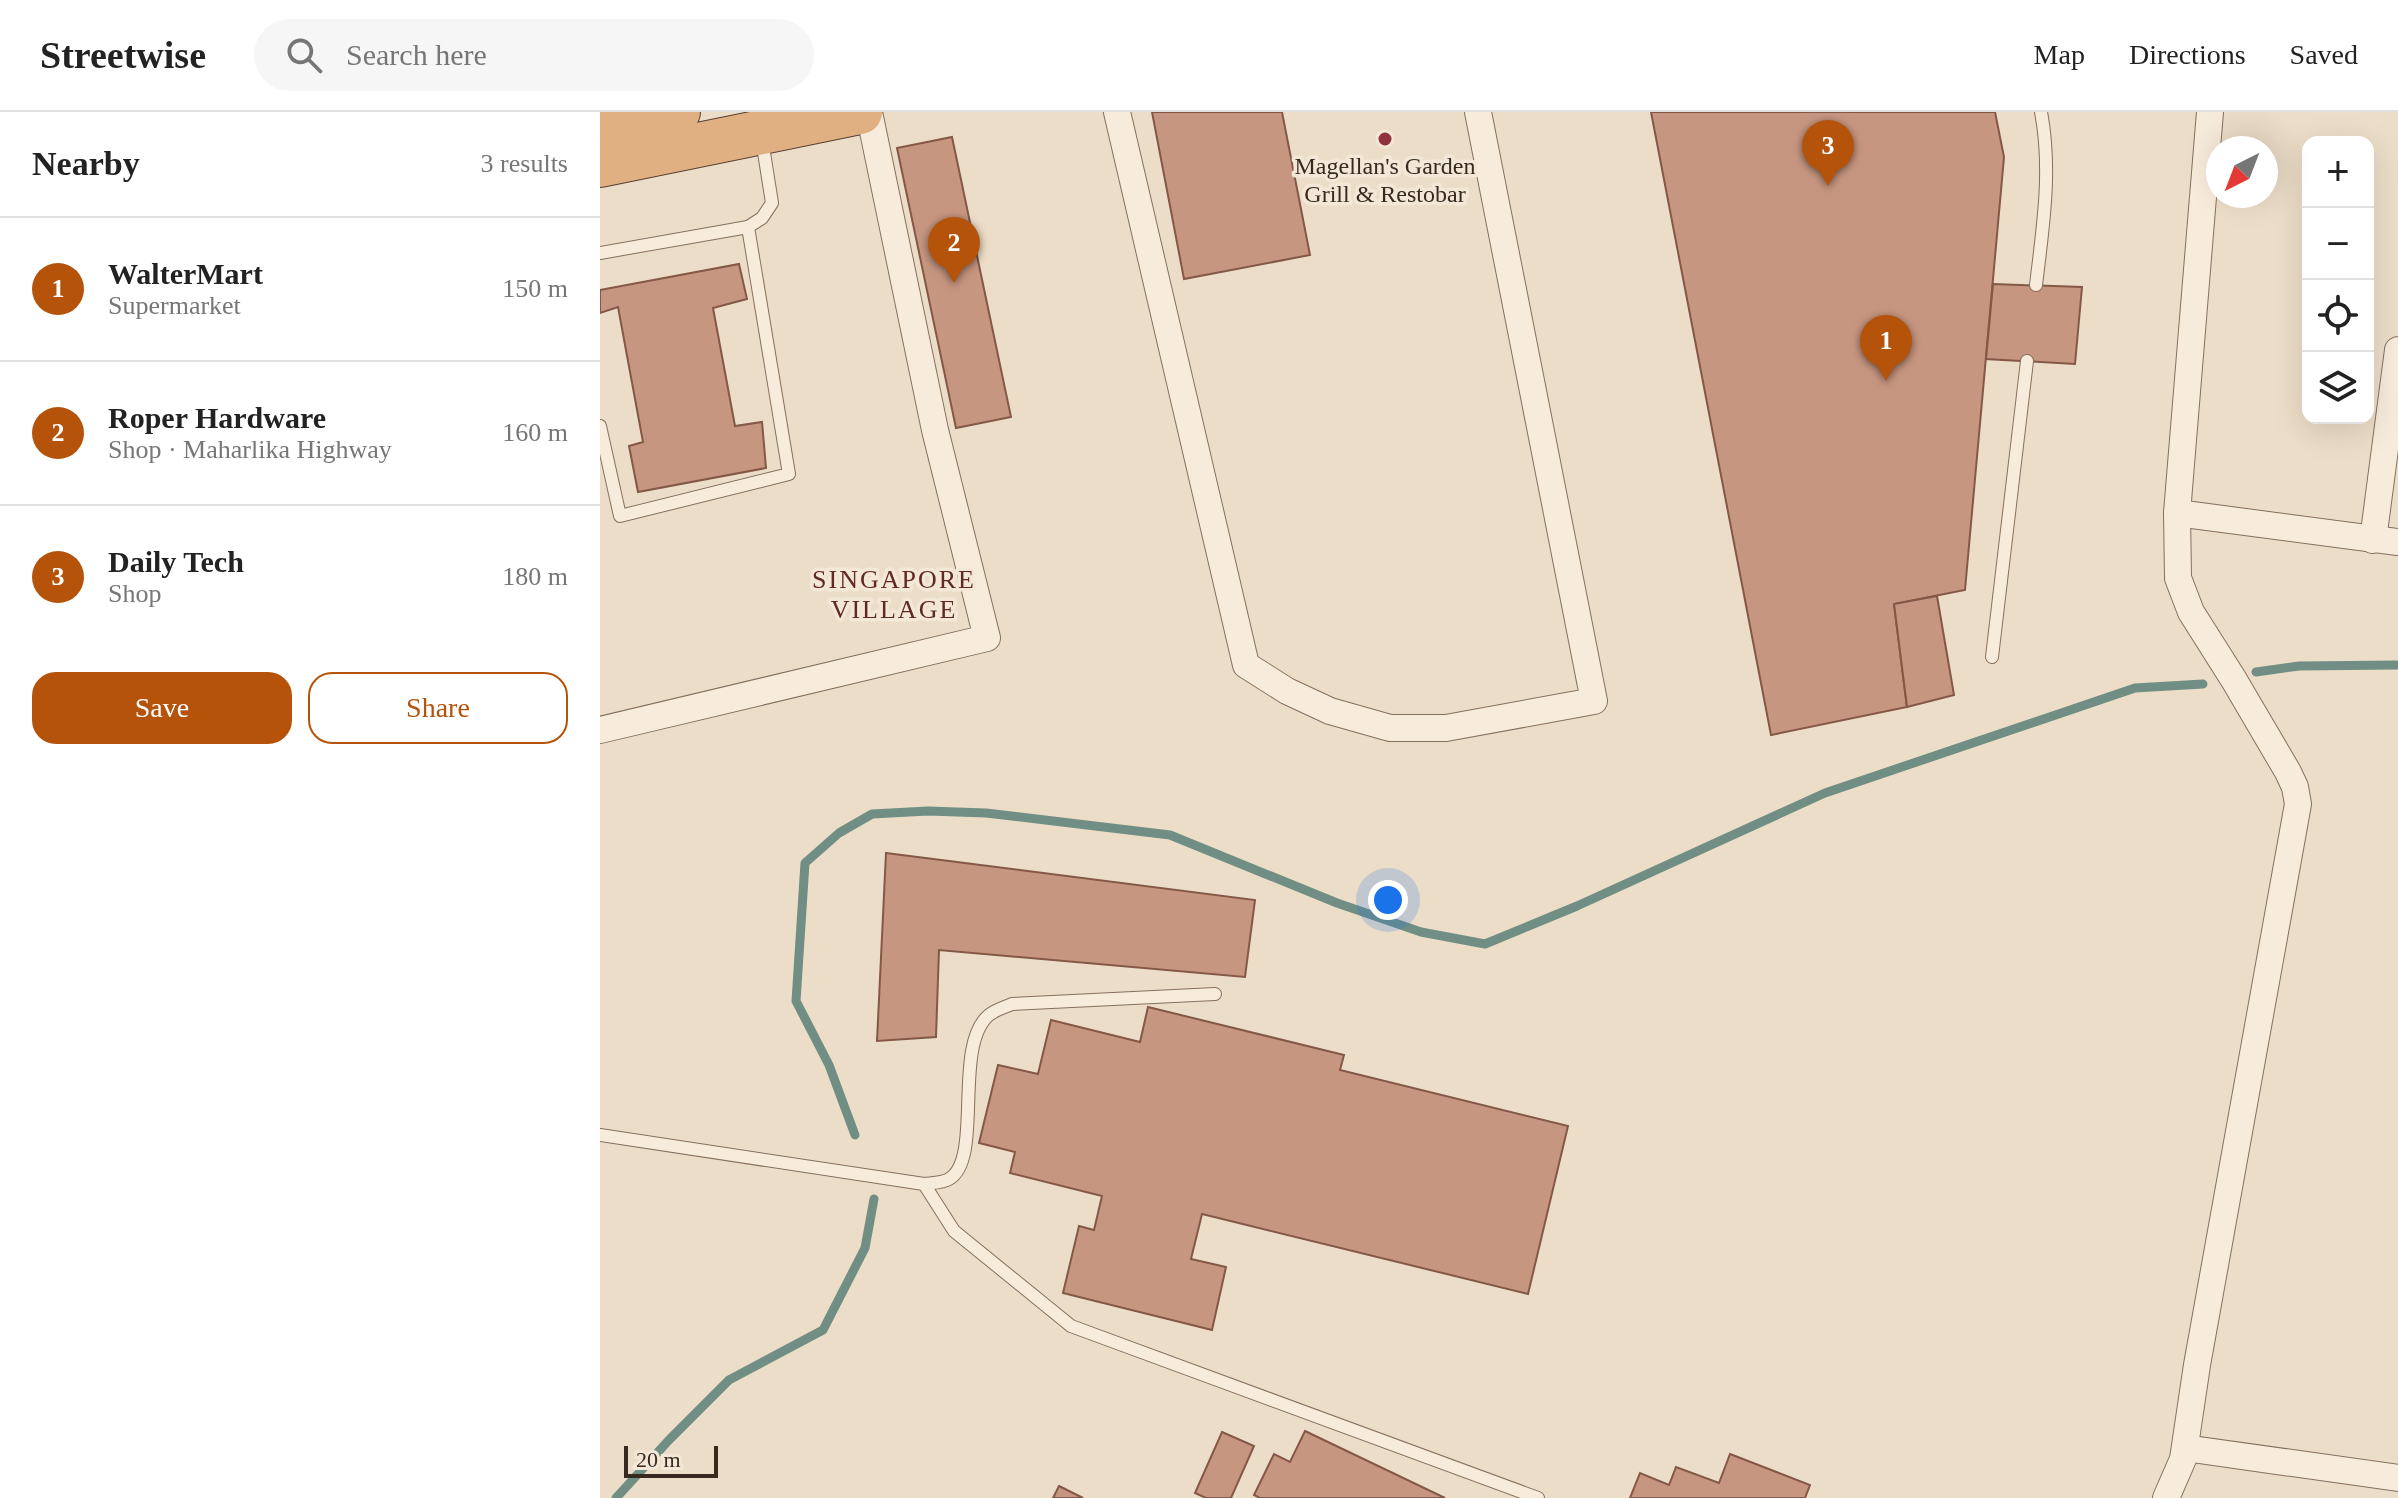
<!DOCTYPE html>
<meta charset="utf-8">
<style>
:root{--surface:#fff;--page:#f6f6f6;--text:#222;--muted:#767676;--line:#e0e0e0;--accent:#b45309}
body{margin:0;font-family:Georgia,serif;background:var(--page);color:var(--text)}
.controls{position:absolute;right:24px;top:24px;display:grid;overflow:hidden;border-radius:16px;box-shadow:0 8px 32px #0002}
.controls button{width:72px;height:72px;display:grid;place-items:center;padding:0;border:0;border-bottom:2px solid var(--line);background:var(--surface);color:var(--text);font:40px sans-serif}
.compass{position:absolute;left:1606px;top:24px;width:72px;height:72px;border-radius:50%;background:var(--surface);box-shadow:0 8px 32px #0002;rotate:222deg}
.scale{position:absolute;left:24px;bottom:20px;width:94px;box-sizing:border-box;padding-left:8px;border:4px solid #382921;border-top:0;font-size:22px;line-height:28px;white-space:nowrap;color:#382921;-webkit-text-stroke:6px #f3e8d7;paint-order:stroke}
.you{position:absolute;left:788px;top:788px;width:28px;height:28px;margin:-20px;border:6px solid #fff;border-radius:50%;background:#1a73e8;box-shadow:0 0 0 12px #1a73e833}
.badge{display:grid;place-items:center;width:52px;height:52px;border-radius:50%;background:var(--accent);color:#fff;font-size:26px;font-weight:700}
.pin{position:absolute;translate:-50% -66px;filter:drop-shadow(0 2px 4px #0008)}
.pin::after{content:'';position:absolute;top:42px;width:28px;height:24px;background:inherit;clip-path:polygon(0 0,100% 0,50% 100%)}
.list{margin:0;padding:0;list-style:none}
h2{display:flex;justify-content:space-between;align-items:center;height:104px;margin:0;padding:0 32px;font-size:34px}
h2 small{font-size:26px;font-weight:400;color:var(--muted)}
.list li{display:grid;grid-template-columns:52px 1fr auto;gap:24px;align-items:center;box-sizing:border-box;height:144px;padding:0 32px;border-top:2px solid var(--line)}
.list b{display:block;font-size:30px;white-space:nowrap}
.list p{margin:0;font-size:26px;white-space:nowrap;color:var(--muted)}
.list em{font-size:26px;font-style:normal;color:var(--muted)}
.actions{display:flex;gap:16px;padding:24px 32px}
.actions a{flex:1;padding:18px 0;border:2px solid var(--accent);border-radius:24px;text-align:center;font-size:28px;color:var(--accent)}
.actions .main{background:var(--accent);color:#fff}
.icon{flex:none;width:44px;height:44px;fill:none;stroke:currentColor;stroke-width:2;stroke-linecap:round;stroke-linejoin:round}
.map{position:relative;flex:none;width:1798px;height:1386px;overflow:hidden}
header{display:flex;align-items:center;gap:48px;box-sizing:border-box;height:112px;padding:0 40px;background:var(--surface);border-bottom:2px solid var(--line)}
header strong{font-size:38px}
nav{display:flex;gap:44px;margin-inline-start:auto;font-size:28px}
.search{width:560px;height:72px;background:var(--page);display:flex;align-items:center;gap:20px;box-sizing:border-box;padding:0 28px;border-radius:44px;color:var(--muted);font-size:30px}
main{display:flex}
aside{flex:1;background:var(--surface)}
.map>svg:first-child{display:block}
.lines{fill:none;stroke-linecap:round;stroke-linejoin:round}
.stream{stroke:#708e83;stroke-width:9}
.building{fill:#c79681;stroke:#845846;stroke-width:2}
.service-casing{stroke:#866f5e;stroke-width:14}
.minor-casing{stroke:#866f5e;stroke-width:28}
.trunk-casing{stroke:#553e32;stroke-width:46}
.service{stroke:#f7ebdb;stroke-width:12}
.minor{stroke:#f7ebdb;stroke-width:26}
.trunk{stroke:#e0b082;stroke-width:44}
.poi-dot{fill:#91333e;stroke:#f3e8d7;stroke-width:3}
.labels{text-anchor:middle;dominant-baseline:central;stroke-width:7;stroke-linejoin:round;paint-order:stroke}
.poi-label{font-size:24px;fill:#382921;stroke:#f3e8d7}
.neighbourhood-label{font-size:26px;letter-spacing:2px;fill:#612923;stroke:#f3e8d7}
</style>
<header>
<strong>Streetwise</strong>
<div class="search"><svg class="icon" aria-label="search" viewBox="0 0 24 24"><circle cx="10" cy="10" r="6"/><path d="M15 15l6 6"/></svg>Search here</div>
<nav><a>Map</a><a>Directions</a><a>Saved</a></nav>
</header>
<main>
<aside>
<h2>Nearby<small>3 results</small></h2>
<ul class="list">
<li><span class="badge">1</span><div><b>WalterMart</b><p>Supermarket</p></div><em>150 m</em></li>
<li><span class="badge">2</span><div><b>Roper Hardware</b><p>Shop · Maharlika Highway</p></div><em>160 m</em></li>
<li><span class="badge">3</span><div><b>Daily Tech</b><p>Shop</p></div><em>180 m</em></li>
</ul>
<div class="actions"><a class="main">Save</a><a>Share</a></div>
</aside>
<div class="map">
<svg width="1798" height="1386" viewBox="0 0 1798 1386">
<rect width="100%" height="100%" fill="#ecddc8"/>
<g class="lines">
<!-- stream -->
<g class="stream">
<polyline points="1656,560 1699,554 1798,553"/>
<polyline points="255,1023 229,953 196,889 205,751 239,721 272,702 328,699 386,701 570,723 737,791 821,820 885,832 977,794 1225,681 1535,576 1603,572"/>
<polyline points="16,1386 69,1328 129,1268 223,1218 265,1136 274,1087"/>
</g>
</g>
<!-- building -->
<g class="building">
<polygon points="552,0 682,0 710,143 584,167"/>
<polygon points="1051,0 1395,0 1404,45 1365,478 1294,492 1307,595 1171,623"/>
<polygon points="352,25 411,305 356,316 297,36"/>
<polygon points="139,152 147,187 113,196 135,314 162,310 166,356 38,380 29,334 43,330 18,195 0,201 0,178"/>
<polygon points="1393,172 1482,175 1475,252 1386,247"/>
<polygon points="1337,484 1354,583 1307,595 1294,492"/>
<polygon points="286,741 655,788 645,865 339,838 336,925 277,929"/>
<polygon points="548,895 744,943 740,958 968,1014 928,1182 602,1102 591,1147 626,1155 612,1218 463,1181 479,1114 494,1118 502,1084 410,1061 415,1040 379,1031 398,953 438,962 451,908 540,930"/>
<polygon points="705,1319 845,1386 660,1386 654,1383 674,1342 690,1350"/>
<polygon points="622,1320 654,1334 631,1386 606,1386 595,1381"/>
<polygon points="1130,1342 1210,1373 1205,1386 1030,1386 1040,1361 1069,1373 1076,1355 1119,1371"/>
<polygon points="459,1374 483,1386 453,1386"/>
</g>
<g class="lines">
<!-- service casing -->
<g class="service-casing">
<g id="service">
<polyline points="0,141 148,115 162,106 172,91 162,28"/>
<path d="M 1436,173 C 1443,114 1452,58 1441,0"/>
<polyline points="0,314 20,404 189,362 148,115"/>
<polyline points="1392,545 1427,249"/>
<path d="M 0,1023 L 324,1072 C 331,1071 343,1071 349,1067 C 384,1047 352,934 389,903 C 395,898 405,895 412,892 L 615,882"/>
<polyline points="324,1072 354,1119 471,1214 938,1386"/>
</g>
</g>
<!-- minor casing -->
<g class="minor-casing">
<g id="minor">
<polyline points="517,0 646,553 687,579 730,599 790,616 846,616 994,589 878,0"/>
<polyline points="1577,401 1798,430"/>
<polyline points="1773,428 1798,238"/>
<polyline points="0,618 387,526 335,318 269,0"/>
<polyline points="1585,1336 1798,1366"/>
<polyline points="1566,1386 1583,1347 1597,1253 1698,692 1695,675 1688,660 1634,568 1591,500 1578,466 1577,401 1610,0"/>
</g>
</g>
<!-- trunk casing -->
<g class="trunk-casing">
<g id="trunk">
<polyline points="0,16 78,0"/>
<polyline points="0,53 260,0"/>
</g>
</g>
<!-- service -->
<use href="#service" class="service"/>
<!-- minor -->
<use href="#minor" class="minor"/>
<!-- trunk -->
<use href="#trunk" class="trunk"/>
</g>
<!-- markers -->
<circle class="poi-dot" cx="785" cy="27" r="8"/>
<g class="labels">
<!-- poi labels -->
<g class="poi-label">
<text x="785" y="54">Magellan's Garden<tspan x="785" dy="28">Grill &amp; Restobar</tspan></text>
</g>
<!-- neighbourhood labels -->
<g class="neighbourhood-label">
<text x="294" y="467">SINGAPORE<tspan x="294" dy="30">VILLAGE</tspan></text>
</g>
</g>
</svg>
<div class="controls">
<button>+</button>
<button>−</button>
<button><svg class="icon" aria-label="locate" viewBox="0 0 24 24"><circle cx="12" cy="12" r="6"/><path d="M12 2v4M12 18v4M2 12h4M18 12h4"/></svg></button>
<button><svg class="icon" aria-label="layers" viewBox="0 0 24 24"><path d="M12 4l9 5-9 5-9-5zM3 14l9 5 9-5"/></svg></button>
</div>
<svg class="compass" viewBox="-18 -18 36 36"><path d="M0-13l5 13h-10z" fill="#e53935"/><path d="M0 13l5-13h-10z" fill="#767676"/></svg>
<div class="scale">20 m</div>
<div class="you"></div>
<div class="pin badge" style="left:1286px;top:269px">1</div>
<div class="pin badge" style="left:354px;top:171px">2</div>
<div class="pin badge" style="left:1228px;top:74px">3</div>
</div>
</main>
